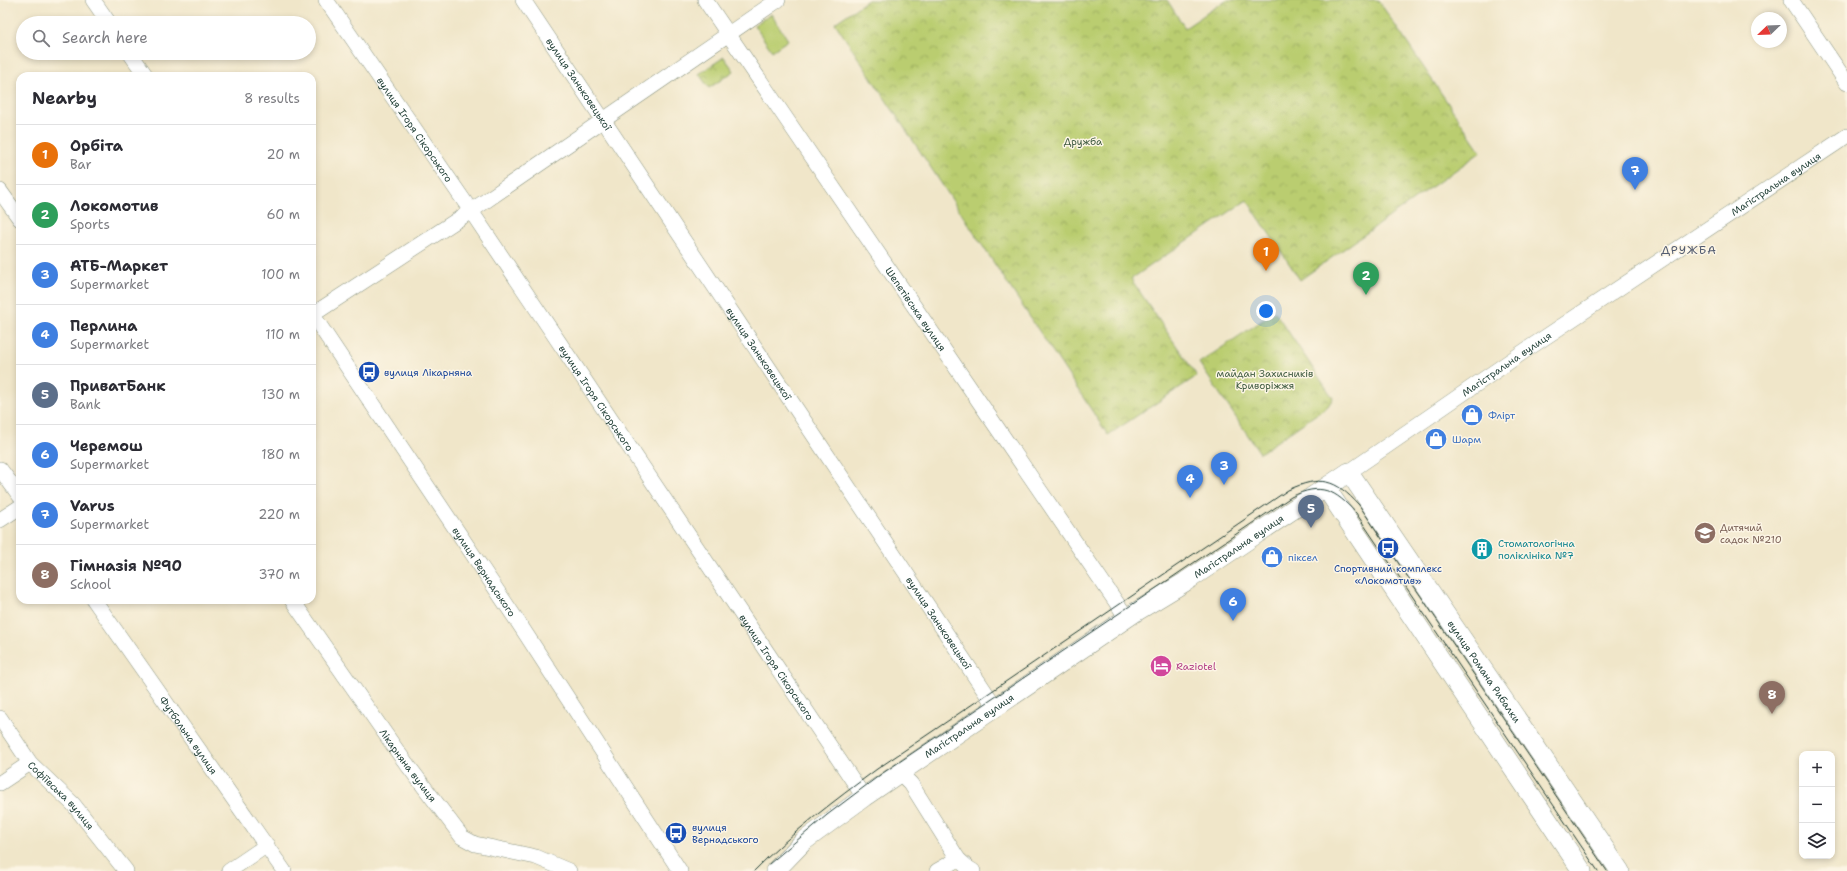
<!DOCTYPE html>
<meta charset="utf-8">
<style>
:root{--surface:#fff;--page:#f7f7f7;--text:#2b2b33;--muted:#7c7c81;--line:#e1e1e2;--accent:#1f6fb2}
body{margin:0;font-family:"Shantell Sans",sans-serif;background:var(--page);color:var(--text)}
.controls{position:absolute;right:12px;bottom:12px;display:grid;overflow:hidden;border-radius:8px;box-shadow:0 2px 6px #0003}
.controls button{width:36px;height:36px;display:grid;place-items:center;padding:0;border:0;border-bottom:1px solid var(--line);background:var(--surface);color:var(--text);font:20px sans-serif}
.compass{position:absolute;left:1751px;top:12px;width:36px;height:36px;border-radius:50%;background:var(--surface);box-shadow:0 2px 6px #0003;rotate:247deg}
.you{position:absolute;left:1266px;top:311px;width:14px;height:14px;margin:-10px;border:3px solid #fff;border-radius:50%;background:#1a73e8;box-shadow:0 0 0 6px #1a73e833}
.badge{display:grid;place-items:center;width:26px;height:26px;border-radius:50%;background:var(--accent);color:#fff;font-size:13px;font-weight:700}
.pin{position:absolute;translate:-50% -33px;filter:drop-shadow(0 1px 2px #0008)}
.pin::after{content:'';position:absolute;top:21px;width:14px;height:12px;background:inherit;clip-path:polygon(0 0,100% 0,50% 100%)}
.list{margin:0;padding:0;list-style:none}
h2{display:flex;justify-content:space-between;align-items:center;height:52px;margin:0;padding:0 16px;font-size:17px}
h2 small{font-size:13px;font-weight:400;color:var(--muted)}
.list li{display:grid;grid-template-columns:26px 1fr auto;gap:12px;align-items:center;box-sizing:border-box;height:60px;padding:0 16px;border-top:1px solid var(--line)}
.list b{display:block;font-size:15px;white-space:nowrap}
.list p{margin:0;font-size:13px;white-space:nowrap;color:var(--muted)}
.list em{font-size:13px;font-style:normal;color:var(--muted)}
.icon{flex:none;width:22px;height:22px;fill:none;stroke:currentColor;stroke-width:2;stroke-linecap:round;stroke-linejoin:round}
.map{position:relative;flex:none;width:1847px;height:871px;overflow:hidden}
.search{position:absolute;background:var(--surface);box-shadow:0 2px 6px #0003;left:16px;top:16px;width:300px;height:44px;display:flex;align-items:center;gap:10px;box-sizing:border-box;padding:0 14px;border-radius:22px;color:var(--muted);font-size:15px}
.panel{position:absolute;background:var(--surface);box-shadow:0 2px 6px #0003;left:16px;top:72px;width:300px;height:532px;border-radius:12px}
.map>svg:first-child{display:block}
.park{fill:url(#park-crowns);stroke:#6c8552}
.pitch{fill:#bacd70;stroke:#6c8552}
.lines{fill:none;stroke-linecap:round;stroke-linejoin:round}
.minor-casing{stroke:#88927e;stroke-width:16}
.major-casing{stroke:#88927e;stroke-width:20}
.minor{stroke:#fff;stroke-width:15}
.major{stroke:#fff;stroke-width:19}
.tram{stroke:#1f3d34;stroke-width:1}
.labels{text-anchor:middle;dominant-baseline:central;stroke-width:3;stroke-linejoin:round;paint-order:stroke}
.street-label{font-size:10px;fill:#1f3d34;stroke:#fcf5e5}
.park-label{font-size:10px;fill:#3e5a40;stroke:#fcf5e5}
.transit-label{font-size:10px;fill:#164399;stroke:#fcf5e5;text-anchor:start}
.shop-label{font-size:10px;fill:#366cbe;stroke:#fcf5e5;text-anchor:start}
.education-label{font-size:10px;fill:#785e54;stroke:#fcf5e5;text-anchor:start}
.culture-label{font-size:10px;fill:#0d838f;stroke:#fcf5e5;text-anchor:start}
.hotel-label{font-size:10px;fill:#b23c85;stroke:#fcf5e5;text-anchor:start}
.quarter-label{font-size:12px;letter-spacing:1px;fill:#535c70;stroke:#fcf5e5}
</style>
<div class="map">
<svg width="1847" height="871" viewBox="0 0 1847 871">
<defs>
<pattern id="park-crowns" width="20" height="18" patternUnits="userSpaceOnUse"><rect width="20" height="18" fill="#bacd70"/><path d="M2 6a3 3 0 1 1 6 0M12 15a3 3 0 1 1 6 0" fill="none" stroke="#97a85d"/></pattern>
</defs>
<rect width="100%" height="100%" fill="#fcf5e5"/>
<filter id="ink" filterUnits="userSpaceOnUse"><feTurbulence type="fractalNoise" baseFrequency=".025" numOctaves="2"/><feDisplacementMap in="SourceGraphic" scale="8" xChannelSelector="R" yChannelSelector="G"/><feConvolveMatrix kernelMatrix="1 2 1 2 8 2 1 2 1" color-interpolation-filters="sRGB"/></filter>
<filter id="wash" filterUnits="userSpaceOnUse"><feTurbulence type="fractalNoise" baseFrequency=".012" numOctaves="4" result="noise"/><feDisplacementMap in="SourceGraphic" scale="16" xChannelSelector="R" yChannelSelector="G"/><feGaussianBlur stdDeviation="0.9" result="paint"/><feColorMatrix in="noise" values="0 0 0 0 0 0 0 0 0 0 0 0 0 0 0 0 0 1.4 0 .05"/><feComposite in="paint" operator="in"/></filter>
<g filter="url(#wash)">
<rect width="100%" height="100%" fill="#f0e6c9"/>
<!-- park -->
<g class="park">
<polygon points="868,0 1167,0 1185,28 1226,0 1378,0 1481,152 1300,280 1247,200 1131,279 1197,376 1108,435 835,23"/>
<polygon points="724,57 734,71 709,88 699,74"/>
<polygon points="1275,312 1333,398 1328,406 1260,453 1199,363"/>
</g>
<!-- pitch -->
<polygon class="pitch" points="771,14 788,40 772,51 754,25"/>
</g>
<g filter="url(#ink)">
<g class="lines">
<!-- minor casing -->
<g class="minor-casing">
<g id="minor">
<polyline points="93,0 109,23"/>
<path id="s1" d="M 326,0 L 471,211 L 864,797"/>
<path id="s2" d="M 523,0 L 996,708"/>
<path id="s3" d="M 705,0 L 1127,618"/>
<polyline points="1791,0 1847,83"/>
<polyline points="130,53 146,76"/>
<polyline points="0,191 20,219"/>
<path id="s4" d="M 312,314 L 520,625 L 680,871"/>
<polyline points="312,315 471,211 778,0"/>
<polyline points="0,469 20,496"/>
<path id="s5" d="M 1349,472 L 1529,348 L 1847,136"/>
<polyline points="0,520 20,507"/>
<path id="s6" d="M 94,600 L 284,871"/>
<path id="s7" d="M 292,600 L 400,755 L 462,837 L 475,844 L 536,857 L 569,871"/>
<path id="s8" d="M 0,718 L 30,763 L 73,804 L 126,871"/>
<polyline points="900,773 911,784 958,859"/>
<polyline points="0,783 30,763"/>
<polyline points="229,871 267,845"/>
<polyline points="937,871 958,859 968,868 973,871"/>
</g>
</g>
<!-- major casing -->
<g class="major-casing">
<g id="major">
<polyline points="1326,488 1582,871"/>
<path id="s9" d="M 775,871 L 804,841 L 864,797 L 1134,613 L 1185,582 L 1349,472 L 1620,871"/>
</g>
</g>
<!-- minor -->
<use href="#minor" class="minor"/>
<!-- major -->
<use href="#major" class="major"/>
<!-- tram -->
<g class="tram">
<path d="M 769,864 L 827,815 L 880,775 L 1291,497 C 1321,482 1335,490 1356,513 L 1598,871"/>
<path d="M 754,871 C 791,833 834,801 877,769 L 1288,490 C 1321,475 1335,479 1359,505 L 1607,871"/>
</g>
</g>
</g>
<!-- icons -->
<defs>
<g id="bus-disc" transform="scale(1.15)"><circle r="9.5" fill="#1a4fb4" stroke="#fcf5e5"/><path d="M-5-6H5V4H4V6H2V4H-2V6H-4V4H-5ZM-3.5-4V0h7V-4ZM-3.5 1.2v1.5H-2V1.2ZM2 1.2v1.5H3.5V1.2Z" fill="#fff"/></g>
<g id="shop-disc" transform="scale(1.15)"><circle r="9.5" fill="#3f7fe0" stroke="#fcf5e5"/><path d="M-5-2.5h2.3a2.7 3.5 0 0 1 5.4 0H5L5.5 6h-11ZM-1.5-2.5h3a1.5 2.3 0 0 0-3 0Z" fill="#fff"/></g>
<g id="school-disc" transform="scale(1.15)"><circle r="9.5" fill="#8d6e63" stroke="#fcf5e5"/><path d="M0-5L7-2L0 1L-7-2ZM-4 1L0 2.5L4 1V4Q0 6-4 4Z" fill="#fff"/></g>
<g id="building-disc" transform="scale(1.15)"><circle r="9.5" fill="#0f9aa8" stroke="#fcf5e5"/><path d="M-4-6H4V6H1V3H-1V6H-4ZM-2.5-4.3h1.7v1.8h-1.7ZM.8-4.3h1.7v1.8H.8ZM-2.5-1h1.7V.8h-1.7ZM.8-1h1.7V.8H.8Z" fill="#fff"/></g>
<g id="hotel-disc" transform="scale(1.15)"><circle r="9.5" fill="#d1479c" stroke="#fcf5e5"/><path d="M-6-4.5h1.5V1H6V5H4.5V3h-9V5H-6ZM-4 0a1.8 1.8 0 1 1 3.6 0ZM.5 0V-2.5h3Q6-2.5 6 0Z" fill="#fff"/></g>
</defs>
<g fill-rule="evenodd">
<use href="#bus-disc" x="369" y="372"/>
<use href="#shop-disc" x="1472" y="415"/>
<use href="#shop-disc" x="1436" y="439"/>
<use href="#school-disc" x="1705" y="533"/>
<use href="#bus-disc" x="1388" y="548"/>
<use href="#building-disc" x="1482" y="549"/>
<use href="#shop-disc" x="1272" y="557"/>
<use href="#hotel-disc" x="1161" y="666"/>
<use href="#bus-disc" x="676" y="833"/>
</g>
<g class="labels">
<!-- street labels -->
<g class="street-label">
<text stroke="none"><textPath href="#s2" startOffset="101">вулиця Заньковецької</textPath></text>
<text stroke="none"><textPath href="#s1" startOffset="157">вулиця Ігоря Сікорського</textPath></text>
<text stroke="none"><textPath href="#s5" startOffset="515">Магістральна вулиця</textPath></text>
<text stroke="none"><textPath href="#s3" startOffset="374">Шепетівська вулиця</textPath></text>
<text stroke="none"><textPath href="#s2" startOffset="425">вулиця Заньковецької</textPath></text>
<text stroke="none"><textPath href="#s5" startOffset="191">Магістральна вулиця</textPath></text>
<text stroke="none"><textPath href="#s1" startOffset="481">вулиця Ігоря Сікорського</textPath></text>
<text stroke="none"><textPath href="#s9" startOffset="567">Магістральна вулиця</textPath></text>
<text stroke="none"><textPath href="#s4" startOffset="310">вулиця Вернадського</textPath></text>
<text stroke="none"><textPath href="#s2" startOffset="749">вулиця Заньковецької</textPath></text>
<text stroke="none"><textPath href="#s1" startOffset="805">вулиця Ігоря Сікорського</textPath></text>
<text stroke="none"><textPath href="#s9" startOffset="941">вулиця Романа Рибалки</textPath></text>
<text stroke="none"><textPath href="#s9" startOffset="243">Магістральна вулиця</textPath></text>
<text stroke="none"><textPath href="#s6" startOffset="165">Футбольна вулиця</textPath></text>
<text stroke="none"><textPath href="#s7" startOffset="202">Лікарняна вулиця</textPath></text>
<text stroke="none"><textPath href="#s8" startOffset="99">Софіївська вулиця</textPath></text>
</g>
<!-- park labels -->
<g class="park-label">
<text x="1083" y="141">Дружба</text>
<text x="1265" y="373">майдан Захисників<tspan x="1265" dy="12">Криворіжжя</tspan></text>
</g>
<!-- transit labels -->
<g class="transit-label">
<text x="384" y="372">вулиця Лікарняна</text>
<text x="1388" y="568" text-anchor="middle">Спортивний комплекс<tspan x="1388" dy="12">«Локомотив»</tspan></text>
<text x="692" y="827">вулиця<tspan x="692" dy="12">Вернадського</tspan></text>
</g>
<!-- shop labels -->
<g class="shop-label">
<text x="1488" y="415">Флірт</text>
<text x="1452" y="439">Шарм</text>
<text x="1288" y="557">піксел</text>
</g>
<!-- education labels -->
<g class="education-label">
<text x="1720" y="527">Дитячий<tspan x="1720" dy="12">садок №210</tspan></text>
</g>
<!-- culture labels -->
<g class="culture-label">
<text x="1498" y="543">Стоматологічна<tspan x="1498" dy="12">поліклініка №7</tspan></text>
</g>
<!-- hotel labels -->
<g class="hotel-label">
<text x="1176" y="666">Raziotel</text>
</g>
<!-- quarter labels -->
<g class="quarter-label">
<text x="1689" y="250">ДРУЖБА</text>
</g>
</g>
</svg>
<div class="controls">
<button>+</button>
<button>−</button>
<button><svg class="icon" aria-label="layers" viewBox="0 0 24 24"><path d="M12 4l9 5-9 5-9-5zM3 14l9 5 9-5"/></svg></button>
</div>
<svg class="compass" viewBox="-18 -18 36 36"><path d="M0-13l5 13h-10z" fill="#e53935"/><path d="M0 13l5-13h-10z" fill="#7c7c81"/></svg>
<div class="you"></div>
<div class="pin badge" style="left:1266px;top:271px;background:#e8710a">1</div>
<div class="pin badge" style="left:1366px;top:295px;background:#2e9e5b">2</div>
<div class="pin badge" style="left:1224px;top:485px;background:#3f7fe0">3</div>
<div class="pin badge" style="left:1190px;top:498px;background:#3f7fe0">4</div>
<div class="pin badge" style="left:1311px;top:528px;background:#5c6f8a">5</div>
<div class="pin badge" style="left:1233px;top:621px;background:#3f7fe0">6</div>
<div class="pin badge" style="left:1635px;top:190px;background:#3f7fe0">7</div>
<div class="pin badge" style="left:1772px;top:714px;background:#8d6e63">8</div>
<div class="search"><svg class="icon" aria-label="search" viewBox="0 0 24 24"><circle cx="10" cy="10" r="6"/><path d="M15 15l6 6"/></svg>Search here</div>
<section class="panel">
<h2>Nearby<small>8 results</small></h2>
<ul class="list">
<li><span class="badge" style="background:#e8710a">1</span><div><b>Орбіта</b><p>Bar</p></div><em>20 m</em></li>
<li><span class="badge" style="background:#2e9e5b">2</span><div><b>Локомотив</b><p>Sports</p></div><em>60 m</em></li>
<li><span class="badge" style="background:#3f7fe0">3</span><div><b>АТБ-Маркет</b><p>Supermarket</p></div><em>100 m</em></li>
<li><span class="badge" style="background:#3f7fe0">4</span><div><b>Перлина</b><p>Supermarket</p></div><em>110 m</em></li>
<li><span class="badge" style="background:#5c6f8a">5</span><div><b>ПриватБанк</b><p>Bank</p></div><em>130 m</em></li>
<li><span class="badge" style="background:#3f7fe0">6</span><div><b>Черемош</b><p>Supermarket</p></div><em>180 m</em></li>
<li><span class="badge" style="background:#3f7fe0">7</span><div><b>Varus</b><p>Supermarket</p></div><em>220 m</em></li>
<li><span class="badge" style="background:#8d6e63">8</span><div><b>Гімназія №90</b><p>School</p></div><em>370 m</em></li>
</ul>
</section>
</div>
